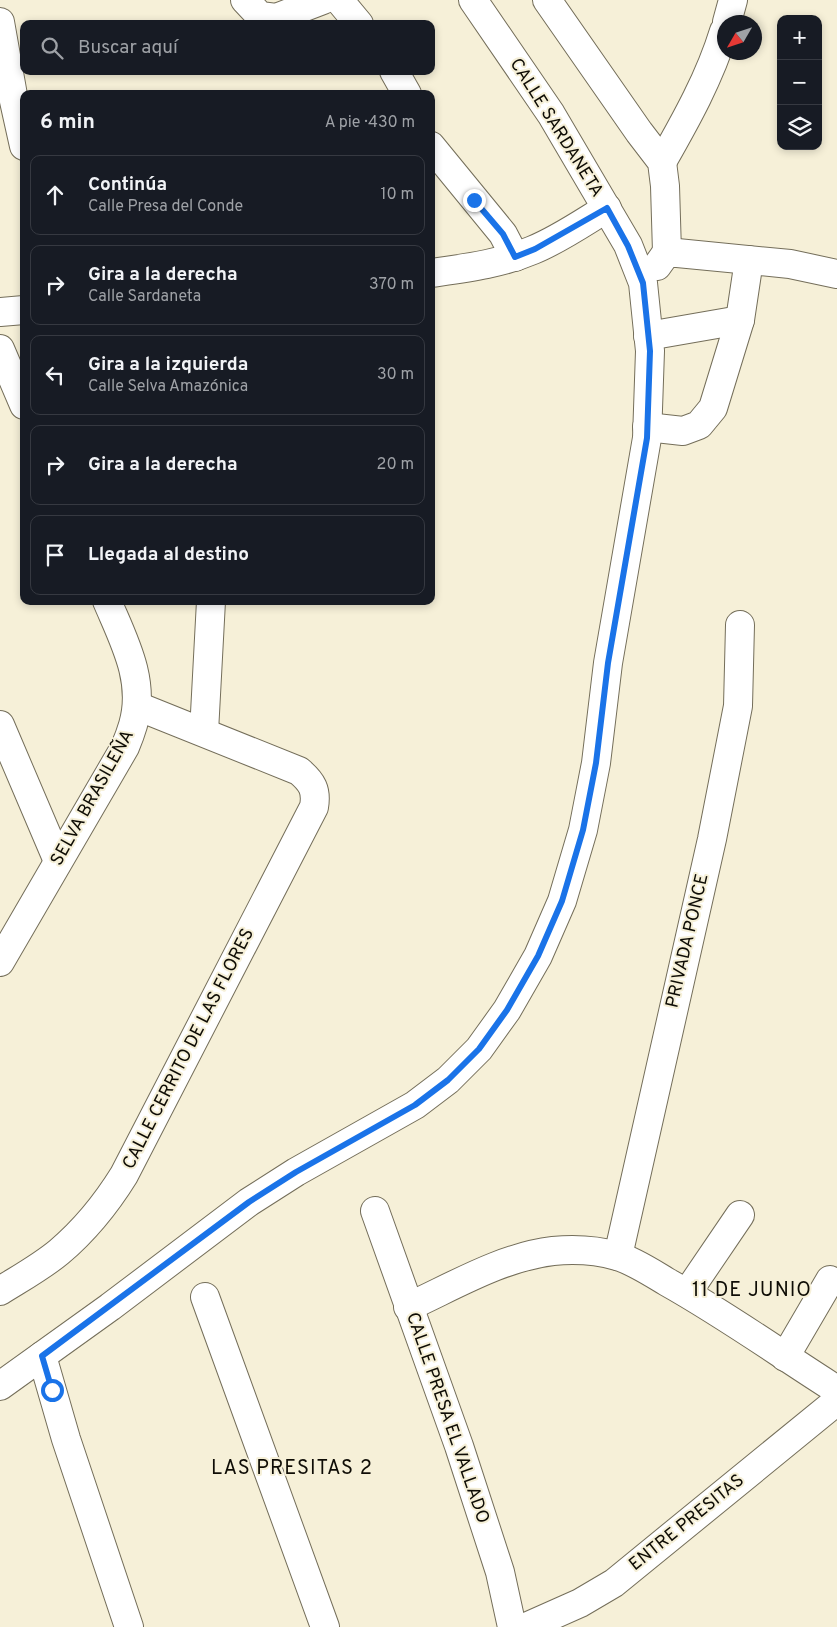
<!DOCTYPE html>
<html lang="es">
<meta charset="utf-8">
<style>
:root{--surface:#171b24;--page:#20242c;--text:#f1f3f6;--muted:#9ea1a6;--line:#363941}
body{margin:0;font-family:Overpass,sans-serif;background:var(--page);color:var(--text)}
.controls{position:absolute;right:15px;top:15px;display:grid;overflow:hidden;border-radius:10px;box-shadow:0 2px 8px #0003}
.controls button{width:45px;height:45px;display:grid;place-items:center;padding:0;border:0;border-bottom:1px solid var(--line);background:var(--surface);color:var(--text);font:25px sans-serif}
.compass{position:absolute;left:717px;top:15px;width:45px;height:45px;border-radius:50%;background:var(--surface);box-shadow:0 2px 8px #0003;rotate:231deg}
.stop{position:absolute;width:15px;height:15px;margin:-11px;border:4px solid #1a73e8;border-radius:50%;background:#fff}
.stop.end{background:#1a73e8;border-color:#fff;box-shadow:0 1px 5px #0008}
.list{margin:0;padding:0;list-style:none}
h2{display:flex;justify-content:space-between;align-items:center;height:65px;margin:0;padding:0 20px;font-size:21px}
h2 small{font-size:16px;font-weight:400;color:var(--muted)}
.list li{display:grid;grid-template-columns:32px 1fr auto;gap:15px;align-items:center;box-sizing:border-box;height:80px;margin:0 10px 10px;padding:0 10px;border:1px solid var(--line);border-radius:10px}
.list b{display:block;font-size:19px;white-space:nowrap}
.list p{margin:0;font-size:16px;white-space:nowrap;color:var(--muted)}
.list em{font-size:16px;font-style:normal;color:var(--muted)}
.icon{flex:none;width:28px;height:28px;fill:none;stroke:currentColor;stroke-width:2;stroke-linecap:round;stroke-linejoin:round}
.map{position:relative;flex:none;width:837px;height:1627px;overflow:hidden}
.search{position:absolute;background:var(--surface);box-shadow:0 2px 8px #0003;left:20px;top:20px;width:415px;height:55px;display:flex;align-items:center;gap:12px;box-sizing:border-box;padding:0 18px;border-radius:10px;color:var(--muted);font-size:19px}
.panel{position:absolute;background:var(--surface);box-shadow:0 2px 8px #0003;left:20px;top:90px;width:415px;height:515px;border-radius:10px}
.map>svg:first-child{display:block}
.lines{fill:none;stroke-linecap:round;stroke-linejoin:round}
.minor-casing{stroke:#746e5a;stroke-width:30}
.minor{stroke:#fff;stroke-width:28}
.route{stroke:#1a73e8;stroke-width:6}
.labels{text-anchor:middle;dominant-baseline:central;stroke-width:4;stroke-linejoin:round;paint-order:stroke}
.street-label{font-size:18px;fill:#0e0c05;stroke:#f6f0d8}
.quarter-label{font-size:20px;letter-spacing:1px;fill:#0e0c05;stroke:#f6f0d8}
</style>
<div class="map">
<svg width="837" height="1627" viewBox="0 0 837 1627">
<rect width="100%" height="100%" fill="#f6f0d8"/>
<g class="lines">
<!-- minor casing -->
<g class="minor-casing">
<g id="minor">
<polyline points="245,0 260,16 276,18 323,0"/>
<polyline points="339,0 359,24"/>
<polyline points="547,0 639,132 662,162 665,186 667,252"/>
<polyline points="0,22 14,101 24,146"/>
<polyline points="727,22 733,0"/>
<polyline points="394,71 407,94"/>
<polyline points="431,146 503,234 515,257"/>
<path d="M 662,162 C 686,120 710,77 724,31"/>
<polyline points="657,266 667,252 790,264 837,274"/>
<path d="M 431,273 C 466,268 500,264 533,250 C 558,240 584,222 607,208"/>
<polyline points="0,312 24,310"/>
<polyline points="648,336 740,320"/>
<polyline points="0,349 24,405"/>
<polyline points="647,427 683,431 699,425 713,408 740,320 749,260"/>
<polyline points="0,725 58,861"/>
<polyline points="204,732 211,601"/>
<path d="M 0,962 L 125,747 C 128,740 131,732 133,725 C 146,681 124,641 107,601"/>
<polyline points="375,1211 459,1446 500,1572 512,1627"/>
<polyline points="618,1256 712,839 738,706 740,625"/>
<path d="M 0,1291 C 19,1279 41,1267 59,1252 C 85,1230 106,1204 124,1175 L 314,807 C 317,790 312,782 299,771 L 137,706"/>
<polyline points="687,1293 740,1215"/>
<polyline points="205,1297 325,1627"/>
<path d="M 408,1307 C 454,1286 502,1257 553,1251 C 574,1249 596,1250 617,1256 C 634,1261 652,1273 667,1282 C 726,1315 780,1354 837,1390"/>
<polyline points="42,1356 66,1439 129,1627"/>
<polyline points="785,1357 830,1280"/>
<polyline points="0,1386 110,1307 249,1202 296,1172 415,1105 448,1080 479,1049 507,1010 538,956 562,901 583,830 596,763 608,663 647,438 650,351 643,283 628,245 551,114 473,0"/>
<polyline points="526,1627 580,1603 614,1583 837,1401"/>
</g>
</g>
<!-- minor -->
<use href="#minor" class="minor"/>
</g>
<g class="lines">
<!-- route -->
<polyline class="route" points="52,1390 42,1356 249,1202 296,1172 415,1105 448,1080 479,1049 507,1010 538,956 562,901 583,830 596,763 608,663 647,438 650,351 643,283 628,246 607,208 535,249 515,257 503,234 474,200"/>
</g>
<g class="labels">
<!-- street labels -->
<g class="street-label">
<text transform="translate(556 128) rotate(58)">CALLE SARDANETA</text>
<text transform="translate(93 798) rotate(-61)">SELVA BRASILEÑA</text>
<text transform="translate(688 941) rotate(-77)">PRIVADA PONCE</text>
<text transform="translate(189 1049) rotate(-63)">CALLE CERRITO DE LAS FLORES</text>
<text transform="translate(447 1418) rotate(71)">CALLE PRESA EL VALLADO</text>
<text transform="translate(687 1523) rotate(-39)">ENTRE PRESITAS</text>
</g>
<!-- quarter labels -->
<g class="quarter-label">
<text x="752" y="1291">11 DE JUNIO</text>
<text x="292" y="1469">LAS PRESITAS 2</text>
</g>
</g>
</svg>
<div class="controls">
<button>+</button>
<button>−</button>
<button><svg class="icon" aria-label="layers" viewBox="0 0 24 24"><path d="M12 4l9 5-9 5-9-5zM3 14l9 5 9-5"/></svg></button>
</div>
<svg class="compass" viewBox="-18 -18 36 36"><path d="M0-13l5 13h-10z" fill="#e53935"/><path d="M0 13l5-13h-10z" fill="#9ea1a6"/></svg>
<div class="stop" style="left:52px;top:1390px"></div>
<div class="stop end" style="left:474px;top:200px"></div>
<div class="search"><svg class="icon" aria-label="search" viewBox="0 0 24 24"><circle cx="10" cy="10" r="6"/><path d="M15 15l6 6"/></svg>Buscar aquí</div>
<section class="panel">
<h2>6 min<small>A pie · 430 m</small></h2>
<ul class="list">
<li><svg class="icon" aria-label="ahead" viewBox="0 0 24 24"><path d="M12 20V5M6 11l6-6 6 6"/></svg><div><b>Continúa</b><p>Calle Presa del Conde</p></div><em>10 m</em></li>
<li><svg class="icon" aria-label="right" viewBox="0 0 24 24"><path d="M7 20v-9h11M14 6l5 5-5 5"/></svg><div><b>Gira a la derecha</b><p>Calle Sardaneta</p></div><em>370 m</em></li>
<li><svg class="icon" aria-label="left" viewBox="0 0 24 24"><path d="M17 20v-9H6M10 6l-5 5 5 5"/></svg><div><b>Gira a la izquierda</b><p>Calle Selva Amazónica</p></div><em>30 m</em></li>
<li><svg class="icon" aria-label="right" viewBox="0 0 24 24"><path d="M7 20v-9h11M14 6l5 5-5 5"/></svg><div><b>Gira a la derecha</b></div><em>20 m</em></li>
<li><svg class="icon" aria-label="arrive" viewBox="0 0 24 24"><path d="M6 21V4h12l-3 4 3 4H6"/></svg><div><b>Llegada al destino</b></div></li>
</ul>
</section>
</div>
